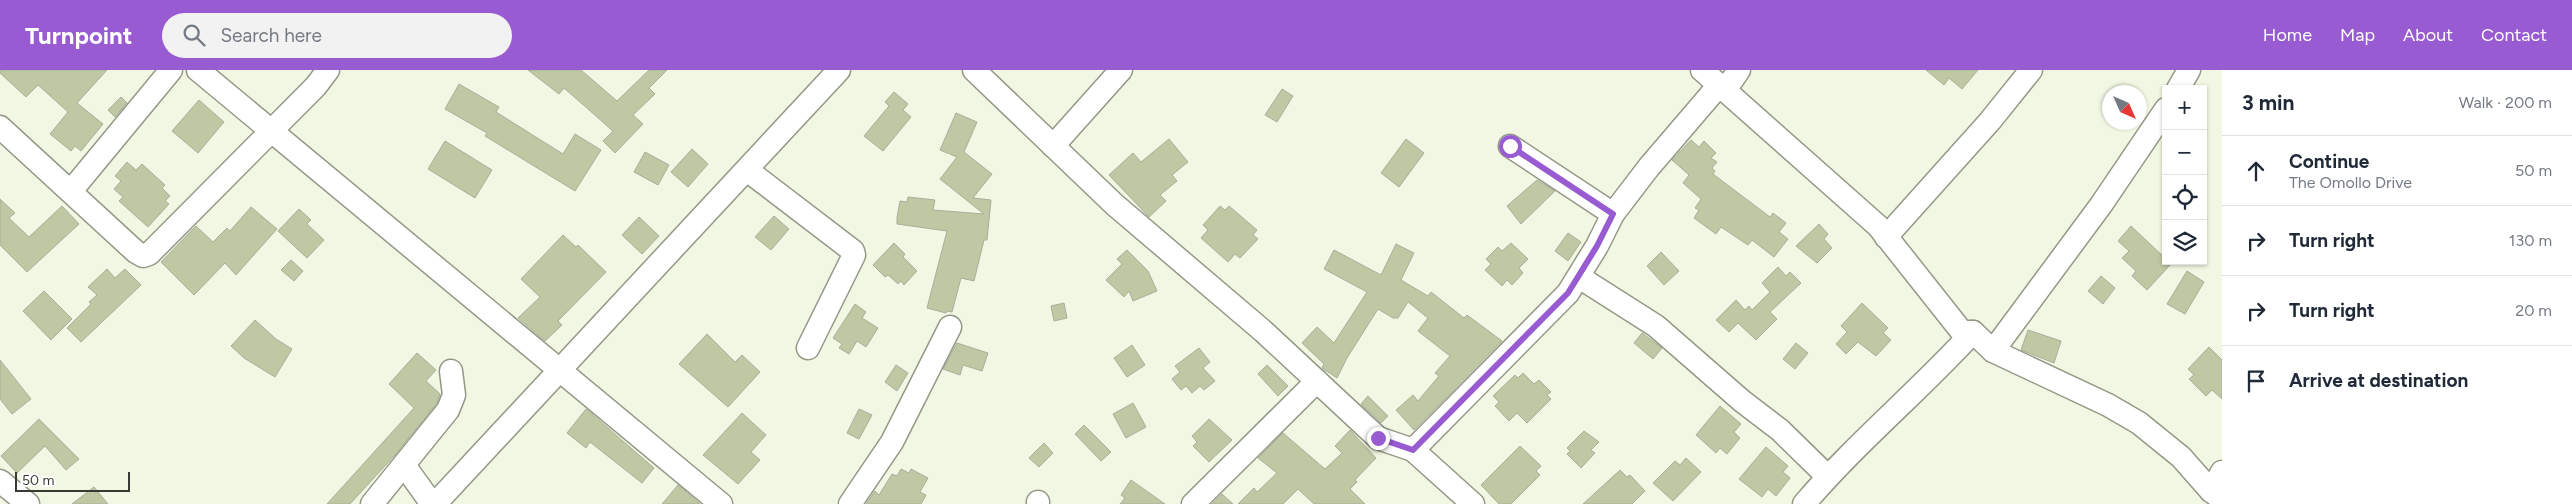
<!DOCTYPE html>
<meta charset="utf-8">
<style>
:root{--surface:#fff;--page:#f2f2f3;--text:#1f2937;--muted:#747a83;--line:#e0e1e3;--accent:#985bd1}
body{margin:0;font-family:Figtree,sans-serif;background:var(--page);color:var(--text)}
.controls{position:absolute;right:15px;top:15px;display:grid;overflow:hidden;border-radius:0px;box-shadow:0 1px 4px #0004}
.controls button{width:45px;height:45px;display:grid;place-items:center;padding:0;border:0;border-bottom:1px solid var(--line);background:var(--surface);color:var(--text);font:25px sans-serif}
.compass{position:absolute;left:2102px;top:15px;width:45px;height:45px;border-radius:50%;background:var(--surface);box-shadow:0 1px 4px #0004;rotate:135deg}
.scale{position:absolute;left:15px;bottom:12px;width:115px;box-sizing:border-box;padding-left:5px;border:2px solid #373a32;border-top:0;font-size:14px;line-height:18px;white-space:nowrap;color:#373a32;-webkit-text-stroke:4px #fff;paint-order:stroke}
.stop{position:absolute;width:15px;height:15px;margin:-11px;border:4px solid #985bd1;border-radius:50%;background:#fff}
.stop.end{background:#985bd1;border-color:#fff;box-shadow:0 1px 5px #0008}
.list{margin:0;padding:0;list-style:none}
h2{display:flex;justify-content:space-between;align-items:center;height:65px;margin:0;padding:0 20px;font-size:21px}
h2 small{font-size:16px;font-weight:400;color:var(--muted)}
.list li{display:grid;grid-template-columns:32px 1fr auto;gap:15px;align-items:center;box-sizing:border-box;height:70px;padding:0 20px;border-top:1px solid var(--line)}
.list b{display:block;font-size:19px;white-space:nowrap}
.list p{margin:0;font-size:16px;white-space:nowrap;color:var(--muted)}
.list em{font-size:16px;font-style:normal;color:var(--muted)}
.icon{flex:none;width:28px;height:28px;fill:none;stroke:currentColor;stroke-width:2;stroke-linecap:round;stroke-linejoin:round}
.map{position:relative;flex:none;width:2222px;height:434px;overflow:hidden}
header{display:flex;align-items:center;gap:30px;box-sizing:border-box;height:70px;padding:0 25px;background:var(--accent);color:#fff}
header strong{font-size:24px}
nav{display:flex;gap:28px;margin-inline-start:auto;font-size:18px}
.search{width:350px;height:45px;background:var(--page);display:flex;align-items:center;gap:12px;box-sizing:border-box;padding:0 18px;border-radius:28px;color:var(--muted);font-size:19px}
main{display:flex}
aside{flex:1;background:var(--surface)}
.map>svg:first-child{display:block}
.building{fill:#bec9a3;stroke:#a8ae9b}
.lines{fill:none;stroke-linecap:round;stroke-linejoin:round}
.minor-casing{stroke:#939986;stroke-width:25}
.minor{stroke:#fff;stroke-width:22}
.route{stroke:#985bd1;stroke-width:6}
</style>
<header>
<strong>Turnpoint</strong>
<div class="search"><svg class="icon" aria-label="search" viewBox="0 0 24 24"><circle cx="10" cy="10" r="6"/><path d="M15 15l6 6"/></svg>Search here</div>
<nav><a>Home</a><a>Map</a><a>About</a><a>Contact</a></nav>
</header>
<main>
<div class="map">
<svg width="2222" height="434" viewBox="0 0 2222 434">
<rect width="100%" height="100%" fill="#f1f7e2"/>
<!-- building -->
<g class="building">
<polygon points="0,0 107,0 77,33 103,54 81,81 75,76 71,81 50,64 68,42 38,15 26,27 0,3"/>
<polygon points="528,0 581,0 617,31 649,0 667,0 649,18 655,24 633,45 643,54 615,83 603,71 613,61 564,18 559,24"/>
<polygon points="1926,0 1978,0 1962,19 1949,8 1944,15"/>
<polygon points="459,14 499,37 496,42 563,84 575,64 601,80 575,121 485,66 487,63 445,39"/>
<polygon points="1282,19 1293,26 1277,52 1265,45"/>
<polygon points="894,22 908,34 903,40 911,47 883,81 864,66 889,36 885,32"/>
<polygon points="121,27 127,33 115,47 108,40"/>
<polygon points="199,30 224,52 198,83 172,61"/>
<polygon points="956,43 977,52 964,82 992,104 973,128 991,130 987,170 984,170 974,211 961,208 952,242 947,241 946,243 927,238 947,161 897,154 897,148 900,131 907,132 908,127 935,130 933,140 984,144 940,109 957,87 940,80"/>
<polygon points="1169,69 1188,92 1172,105 1177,111 1160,125 1166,131 1149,147 1109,105 1133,83 1141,92"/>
<polygon points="1406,69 1424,83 1399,117 1381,103"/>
<polygon points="1691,70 1699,77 1704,71 1716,83 1711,88 1717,92 1712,98 1715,101 1713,104 1770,147 1773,143 1786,153 1779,162 1788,169 1774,187 1752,170 1748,175 1721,157 1716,164 1694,148 1699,140 1695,138 1701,129 1683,113 1689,105 1672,90"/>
<polygon points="445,71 492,100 475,128 428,99"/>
<polygon points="692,79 708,94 688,117 671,102"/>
<polygon points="645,82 669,95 658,115 634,102"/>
<polygon points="127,92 136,100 142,94 165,115 162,118 170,126 165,131 169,134 148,157 119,131 123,127 114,119 121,111 115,106"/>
<polygon points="1537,110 1555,121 1521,154 1507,136"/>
<polygon points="0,129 15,143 9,148 29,167 62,136 79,154 27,202 0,175"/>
<polygon points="1220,136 1225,140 1229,136 1257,160 1253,165 1258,169 1240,188 1235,184 1228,192 1201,168 1208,160 1203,155"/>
<polygon points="251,137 277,159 236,205 225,193 194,225 161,192 196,156 213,172 227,158 230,161"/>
<polygon points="299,139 311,150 307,154 324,170 307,188 278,161"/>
<polygon points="774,146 789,159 771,180 755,167"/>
<polygon points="639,147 659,166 642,184 622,165"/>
<polygon points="1819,154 1828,164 1824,169 1832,178 1817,193 1796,176"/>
<polygon points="2131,156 2166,189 2166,191 2171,194 2147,220 2132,206 2136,201 2122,188 2129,181 2118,171"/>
<polygon points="1568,163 1581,172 1568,191 1555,181"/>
<polygon points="563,165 576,177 578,175 606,202 558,251 562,255 545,271 518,248 540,227 521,209"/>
<polygon points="894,173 905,184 903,187 917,201 904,215 901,211 898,214 888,205 885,207 873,195"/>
<polygon points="1511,173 1528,189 1519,198 1523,203 1512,215 1507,210 1502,216 1485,200 1491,194 1486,189 1498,177 1502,181"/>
<polygon points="1396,174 1414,183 1401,210 1428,226 1431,222 1464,248 1467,245 1502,271 1414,360 1396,340 1413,325 1418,331 1439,306 1435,303 1450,286 1418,261 1428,248 1408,232 1398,248 1393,248 1378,239 1347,288 1337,308 1322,298 1324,294 1302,273 1317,257 1334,273 1367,222 1324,199 1334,180 1381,205"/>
<polygon points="1127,180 1148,201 1157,221 1133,231 1129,221 1124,227 1106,210 1122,194 1117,189"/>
<polygon points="1661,182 1679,201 1664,215 1647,196"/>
<polygon points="291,190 303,201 294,211 281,200"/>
<polygon points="1778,197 1786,206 1790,202 1801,213 1770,242 1777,249 1756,270 1738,253 1729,262 1716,250 1736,230 1745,240 1749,236 1752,240 1770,222 1762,213"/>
<polygon points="107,199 115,208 125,199 141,215 81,272 67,258 91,234 89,232 97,225 88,217"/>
<polygon points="2187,201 2204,212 2185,244 2167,234"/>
<polygon points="2101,206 2115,218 2103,234 2088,221"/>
<polygon points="44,221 72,249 51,270 23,241"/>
<polygon points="1064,233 1067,248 1054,251 1051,236"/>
<polygon points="1862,233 1888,258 1883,263 1891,270 1876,286 1858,272 1846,284 1836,274 1847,262 1841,256"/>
<polygon points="855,234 866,242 862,248 878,258 866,277 857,271 849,284 839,278 842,274 833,268"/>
<polygon points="255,250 276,269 292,279 275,307 244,288 231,276"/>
<polygon points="2028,260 2061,271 2054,293 2021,280"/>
<polygon points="1642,263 1662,278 1653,289 1634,273"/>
<polygon points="707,264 735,292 742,285 760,302 728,337 679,294"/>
<polygon points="957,273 988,283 982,301 963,295 960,305 943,299"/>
<polygon points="1796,273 1808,283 1795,299 1783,289"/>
<polygon points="1132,275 1145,295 1127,307 1114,288"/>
<polygon points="2209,277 2222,290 2222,329 2212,320 2206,326 2189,309 2194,305 2188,299"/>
<polygon points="1199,278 1210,292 1203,298 1215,311 1204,320 1200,316 1192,323 1186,316 1181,320 1172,309 1180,302 1175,296"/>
<polygon points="417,283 436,300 426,311 440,324 437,333 395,385 350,434 327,434 414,338 389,314"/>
<polygon points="0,290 31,329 12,344 0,329"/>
<polygon points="896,295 908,303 897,321 885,312"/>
<polygon points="1267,295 1288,316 1278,326 1258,304"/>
<polygon points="1523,303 1534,314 1539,310 1551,322 1547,325 1551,329 1527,353 1517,343 1509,351 1495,336 1499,332 1493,326 1515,305 1518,308"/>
<polygon points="1368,326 1388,346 1381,353 1361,334"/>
<polygon points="1133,333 1146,357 1126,368 1113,344"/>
<polygon points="1720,336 1741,354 1734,362 1740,368 1727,384 1720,378 1716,383 1696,365"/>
<polygon points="586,339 654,398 642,413 590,372 586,378 567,363"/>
<polygon points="859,339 872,345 859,369 847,363"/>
<polygon points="742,343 766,365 751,382 760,390 738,414 703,385"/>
<polygon points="39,349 79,389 66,400 45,376 17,403 1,386"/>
<polygon points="1209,349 1232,370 1209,392 1193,376 1197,372 1192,366"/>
<polygon points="1084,355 1111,382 1101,391 1075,364"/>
<polygon points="1350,360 1376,388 1355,410 1357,412 1350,419 1365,434 1314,434 1298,419 1283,434 1238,434 1254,418 1257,422 1277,403 1258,388 1283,363 1325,399 1342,383 1335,376"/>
<polygon points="1584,361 1599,372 1591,380 1595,383 1581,398 1567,384 1570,381 1567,378"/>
<polygon points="1044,373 1053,383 1039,397 1029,388"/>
<polygon points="1520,376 1541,396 1536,401 1540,405 1511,434 1499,434 1481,415"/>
<polygon points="1766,377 1788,396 1783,402 1790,408 1776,426 1768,419 1762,427 1739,409"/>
<polygon points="1686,388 1701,402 1673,431 1653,413 1675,391 1680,395"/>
<polygon points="901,399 909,403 911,399 928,408 920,422 926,425 921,434 866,434 875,421 879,425 892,404 897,406"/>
<polygon points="1620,400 1627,407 1630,405 1645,421 1632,434 1583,434"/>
<polygon points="1131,410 1165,434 1120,434 1125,428 1121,425"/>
<polygon points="678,415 700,434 662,434"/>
<polygon points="94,417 108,434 72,434"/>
<polygon points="1222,424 1233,434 1212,434"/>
</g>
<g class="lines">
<!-- minor casing -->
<g class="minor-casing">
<g id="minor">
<polyline points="198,0 721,434"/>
<polyline points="974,0 1115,135 1263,261 1378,368 1413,380 1568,223 1597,176 1613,144 1649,97 1720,14"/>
<polyline points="1702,0 1878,156 1962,262 1973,262 1993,281 2108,335 2139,353 2181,387 2211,421 2222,429"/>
<polyline points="1726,19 1739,0"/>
<polyline points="2178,19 2189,0"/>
<polyline points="0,57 136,182 143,186 149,184 316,16 328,0"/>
<polyline points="1053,76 1121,0"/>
<polyline points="1510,76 1613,144"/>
<polyline points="747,100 853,181 854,185 808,278"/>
<polyline points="71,121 171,0"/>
<polyline points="1886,167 1990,51 2031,0"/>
<polyline points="1579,207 1656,256 1742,331 1780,360 1827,406"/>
<polyline points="1993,281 2101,135 2166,39"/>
<polyline points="1413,380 1473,434"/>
<polyline points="404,395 432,434"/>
<polyline points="0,411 28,434"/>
<polyline points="2211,421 2222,402"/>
<polyline points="372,434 448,340 454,325 451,301"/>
<polyline points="435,434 839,0"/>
<polyline points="850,434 892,372 950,257"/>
<polyline points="1038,434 1038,432"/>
<polyline points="1193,434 1317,311"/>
<path d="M 1804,434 C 1856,373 1918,322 1973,262"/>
</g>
</g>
<!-- minor -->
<use href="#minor" class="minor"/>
</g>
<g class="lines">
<!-- route -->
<polyline class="route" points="1378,368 1413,380 1568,223 1597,176 1613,144 1510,76"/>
</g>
</svg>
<div class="controls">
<button>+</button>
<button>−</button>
<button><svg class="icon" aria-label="locate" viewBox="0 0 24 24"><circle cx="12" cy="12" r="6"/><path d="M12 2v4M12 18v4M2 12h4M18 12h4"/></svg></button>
<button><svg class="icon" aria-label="layers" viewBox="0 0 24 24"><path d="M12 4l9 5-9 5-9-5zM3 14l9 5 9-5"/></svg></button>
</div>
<svg class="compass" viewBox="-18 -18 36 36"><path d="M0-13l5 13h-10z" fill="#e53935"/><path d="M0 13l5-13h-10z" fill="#747a83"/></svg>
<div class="scale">50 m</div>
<div class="stop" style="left:1510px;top:76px"></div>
<div class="stop end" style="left:1378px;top:368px"></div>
</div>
<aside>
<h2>3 min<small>Walk · 200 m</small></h2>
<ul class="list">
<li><svg class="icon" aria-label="ahead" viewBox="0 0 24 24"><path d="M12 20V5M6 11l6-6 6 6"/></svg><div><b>Continue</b><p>The Omollo Drive</p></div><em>50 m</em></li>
<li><svg class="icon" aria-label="right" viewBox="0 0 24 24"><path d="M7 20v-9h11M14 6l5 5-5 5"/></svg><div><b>Turn right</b></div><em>130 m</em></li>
<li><svg class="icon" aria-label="right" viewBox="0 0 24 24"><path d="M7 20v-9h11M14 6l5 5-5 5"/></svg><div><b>Turn right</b></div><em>20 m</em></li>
<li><svg class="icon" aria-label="arrive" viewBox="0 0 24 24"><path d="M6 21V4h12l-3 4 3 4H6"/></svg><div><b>Arrive at destination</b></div></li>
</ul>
</aside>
</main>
